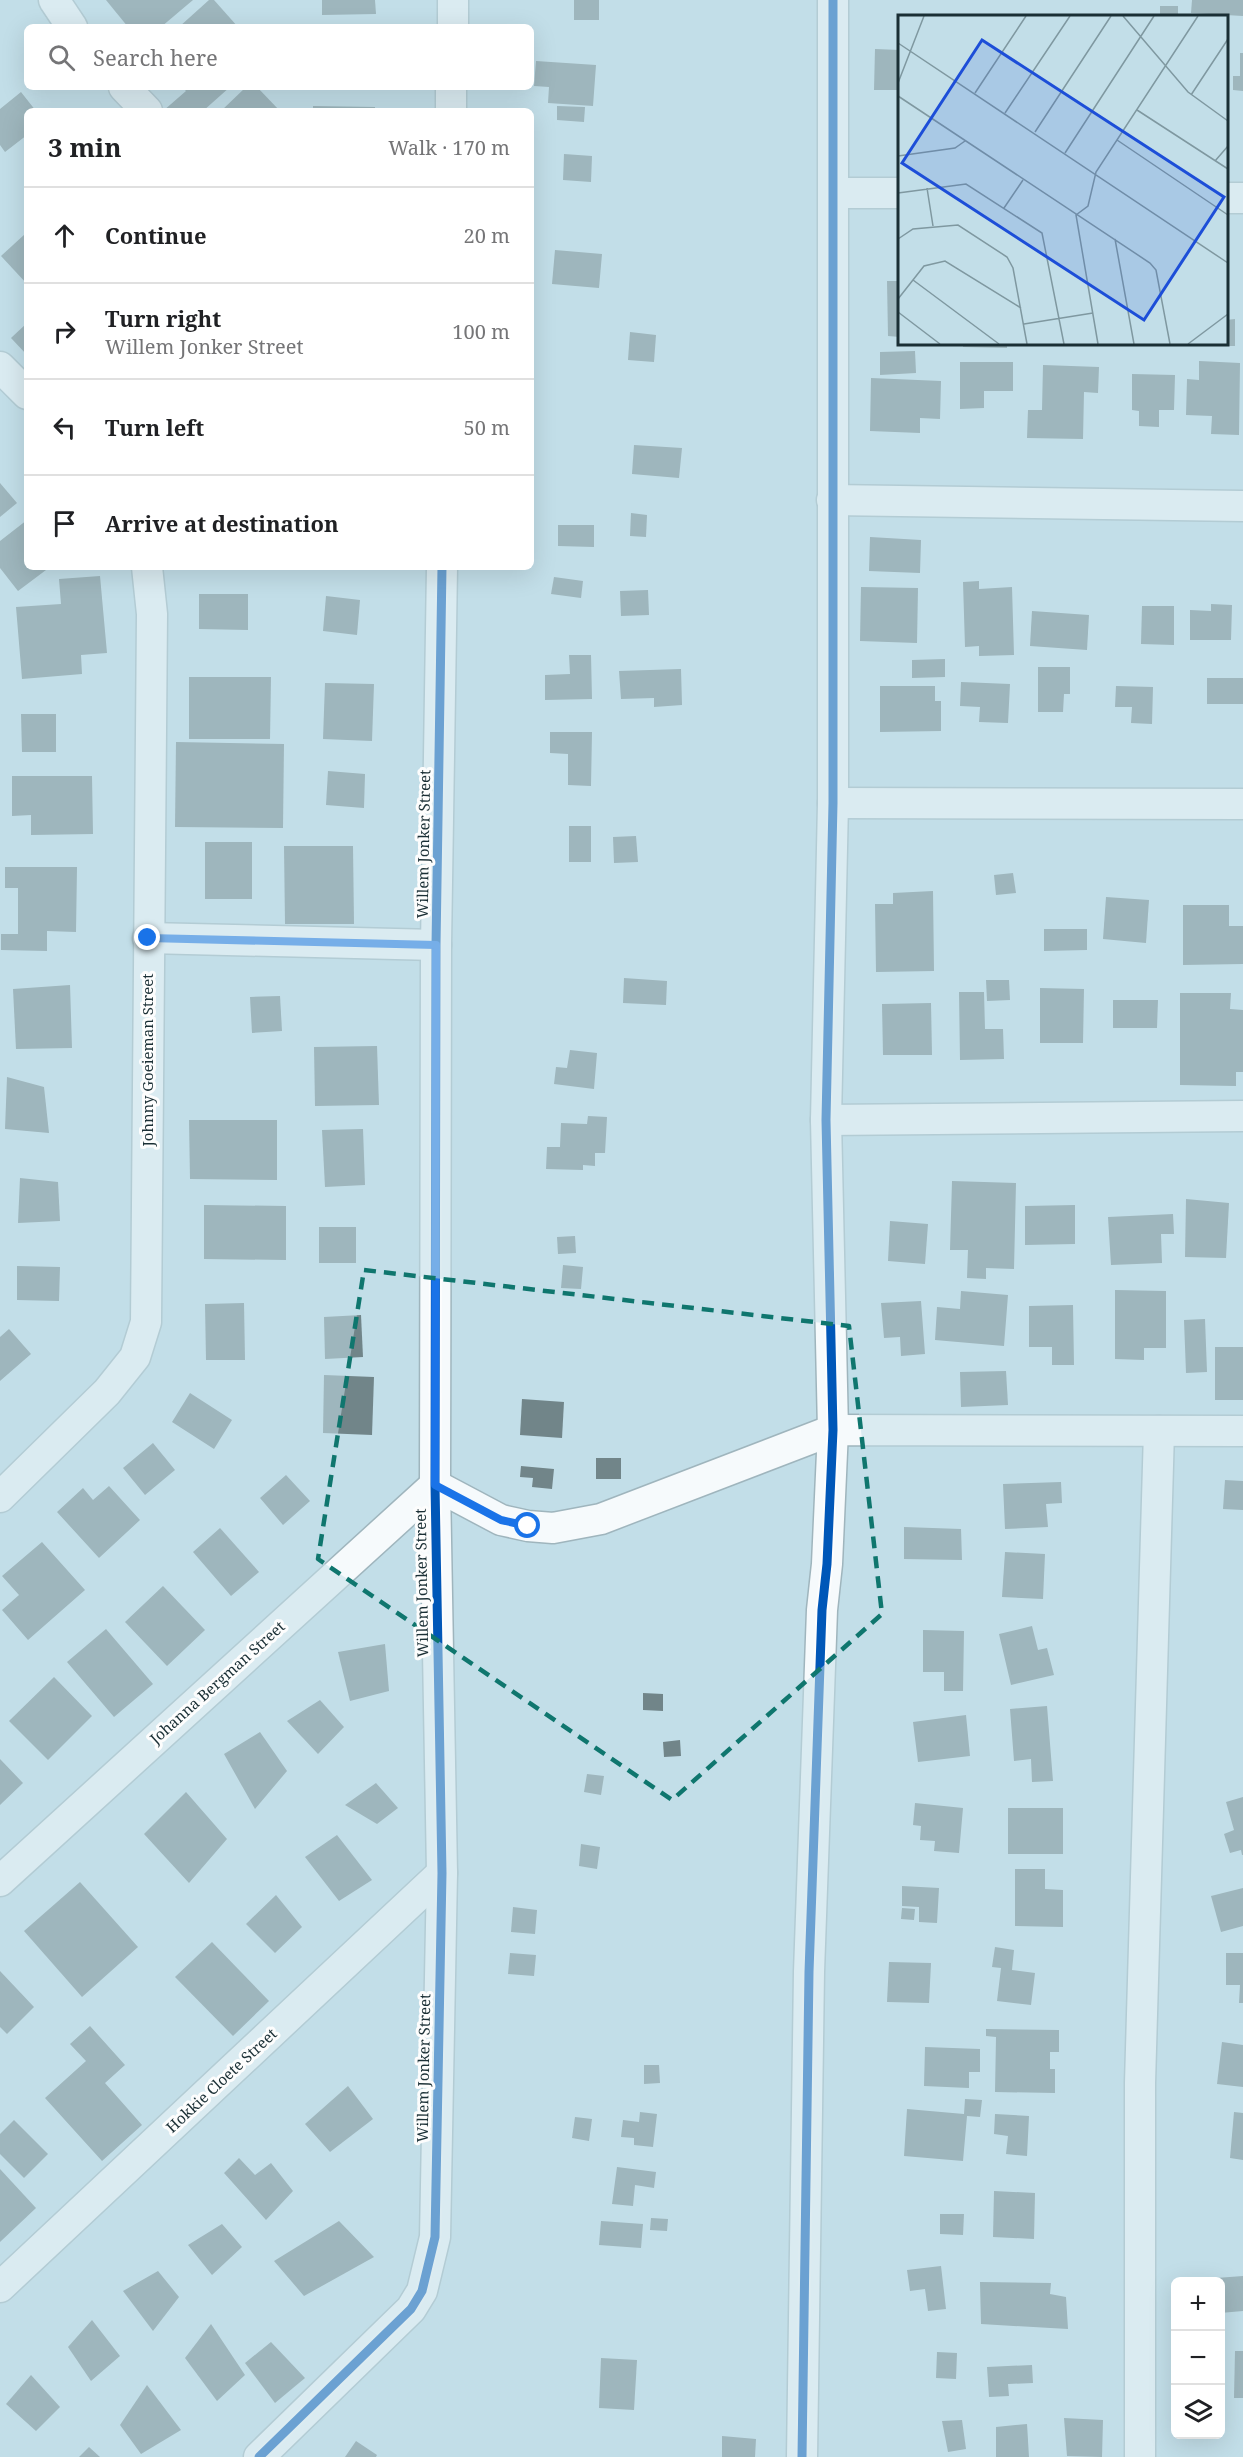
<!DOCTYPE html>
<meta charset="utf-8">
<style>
:root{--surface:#fff;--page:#f6f6f6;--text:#202124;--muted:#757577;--line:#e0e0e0}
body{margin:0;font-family:"Noto Serif",serif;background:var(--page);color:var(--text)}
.controls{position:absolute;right:18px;bottom:18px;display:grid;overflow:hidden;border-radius:9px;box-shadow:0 6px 24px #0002}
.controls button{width:54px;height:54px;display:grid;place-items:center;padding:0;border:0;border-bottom:2px solid var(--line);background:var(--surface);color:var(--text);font:30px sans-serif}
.stop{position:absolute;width:18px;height:18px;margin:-14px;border:4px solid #1a73e8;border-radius:50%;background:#fff}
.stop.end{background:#1a73e8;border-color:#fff;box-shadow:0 2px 6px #0008}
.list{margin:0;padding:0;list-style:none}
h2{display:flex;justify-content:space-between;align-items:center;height:78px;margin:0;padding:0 24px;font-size:26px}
h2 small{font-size:20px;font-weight:400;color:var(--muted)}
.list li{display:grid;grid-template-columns:39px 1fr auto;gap:18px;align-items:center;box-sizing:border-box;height:96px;padding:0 24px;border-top:2px solid var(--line)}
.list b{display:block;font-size:22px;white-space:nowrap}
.list p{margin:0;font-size:20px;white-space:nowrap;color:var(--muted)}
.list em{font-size:20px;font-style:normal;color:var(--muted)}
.icon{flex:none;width:33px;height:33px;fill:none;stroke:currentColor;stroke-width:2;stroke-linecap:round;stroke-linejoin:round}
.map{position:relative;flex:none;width:1243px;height:2457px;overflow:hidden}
.search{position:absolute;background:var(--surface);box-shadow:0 6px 24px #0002;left:24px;top:24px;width:510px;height:66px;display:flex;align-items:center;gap:15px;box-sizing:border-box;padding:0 21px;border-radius:9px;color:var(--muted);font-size:22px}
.panel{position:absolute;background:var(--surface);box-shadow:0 6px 24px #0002;left:24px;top:108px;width:510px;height:462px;border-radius:9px}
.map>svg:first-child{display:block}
.building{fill:#718589}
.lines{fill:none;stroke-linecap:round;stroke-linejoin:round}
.minor-casing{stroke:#9fb5bd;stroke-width:33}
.minor{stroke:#f6fafc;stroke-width:30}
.cycleway-casing{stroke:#fdfdfd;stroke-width:13}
.cycleway{stroke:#0057b8;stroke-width:9}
.route{stroke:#1a73e8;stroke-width:8}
.marked{fill:none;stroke:#0f766e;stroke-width:4.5;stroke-dasharray:12 8;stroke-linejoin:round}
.labels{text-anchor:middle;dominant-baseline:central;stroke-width:6;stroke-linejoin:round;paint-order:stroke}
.street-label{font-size:15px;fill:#1a2f35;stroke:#fdfdfd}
.inset-road{fill:none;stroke:#7f98a0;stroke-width:1.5}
.view{fill:#1d4ed8;fill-opacity:0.15;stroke:#1d4ed8;stroke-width:3}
.inset-edge{fill:none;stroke:#1a2f35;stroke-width:3}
</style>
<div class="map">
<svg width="1243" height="2457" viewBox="0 0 1243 2457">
<rect width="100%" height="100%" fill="#c2dee8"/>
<!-- building -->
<g class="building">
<polygon points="106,0 193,0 161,27 128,27"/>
<polygon points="209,0 214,0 238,27 179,27"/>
<polygon points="322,0 375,0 376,14 322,15"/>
<rect x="574" y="0" width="25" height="20"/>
<polygon points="1192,0 1243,0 1243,16 1191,13"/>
<rect x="1160" y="6" width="18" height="10"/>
<polygon points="875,49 900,50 900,90 874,90"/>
<polygon points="1240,53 1243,53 1243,91 1233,90 1233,76 1240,76"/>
<polygon points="536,61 596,65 593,106 548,103 549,87 534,86"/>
<polygon points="182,87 230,87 203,111 163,111 186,91"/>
<polygon points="246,87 257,87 280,111 221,111"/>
<polygon points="21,92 36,111 27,111 27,135 5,152 0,145 0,109"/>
<polygon points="313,106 375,107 375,111 313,111"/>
<polygon points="557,106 585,107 584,122 557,120"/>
<polygon points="564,154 592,156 591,182 563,180"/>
<polygon points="25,234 27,236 27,284 1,256"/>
<polygon points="555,250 602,254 599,288 552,284"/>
<polygon points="887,281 900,281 900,337 888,336"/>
<polygon points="1235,319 1235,346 1190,346 1189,344 1226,344 1226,320"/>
<polygon points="27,323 27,355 11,338"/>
<polygon points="630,332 656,335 654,362 628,360"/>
<polygon points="963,344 1007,344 1007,348 963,347"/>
<polygon points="915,351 916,373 880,375 880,352"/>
<polygon points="1199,361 1240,363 1239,435 1211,434 1212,416 1186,415 1187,379 1199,380"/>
<polygon points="960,362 1013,362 1013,391 984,391 984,408 960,409"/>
<polygon points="1043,365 1099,367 1098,393 1084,392 1083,439 1027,438 1028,410 1042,410"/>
<polygon points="1132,374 1175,375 1174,410 1159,410 1159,427 1139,426 1139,411 1132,410"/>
<polygon points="871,378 941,381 940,419 920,418 920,433 870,431"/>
<polygon points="634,445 682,448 679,478 632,474"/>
<polygon points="0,483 17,503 0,517"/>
<polygon points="631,513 647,515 646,537 630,536"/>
<polygon points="27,520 27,567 50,567 18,591 0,568 0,541"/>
<polygon points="558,525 594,525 594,547 558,546"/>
<polygon points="870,537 921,540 920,573 869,571"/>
<polygon points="100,576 107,653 81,655 82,674 22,679 16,607 61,604 59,579"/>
<polygon points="554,577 583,581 581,598 551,594"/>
<polygon points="979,581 979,589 1012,587 1014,655 979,656 979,646 965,647 963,582"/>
<polygon points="861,587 918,588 917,643 860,641"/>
<polygon points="648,590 649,615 621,616 620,591"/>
<polygon points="199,594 248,594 248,630 199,629"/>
<polygon points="326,596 360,600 357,635 323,631"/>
<polygon points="1211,604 1232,605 1231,640 1190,640 1190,610 1211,611"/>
<polygon points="1142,606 1174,606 1174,645 1141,644"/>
<polygon points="1032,611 1089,615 1087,650 1030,646"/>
<polygon points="569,655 591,655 592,699 545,700 545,675 570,674"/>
<polygon points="945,659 945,677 912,678 912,660"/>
<polygon points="1038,667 1070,667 1070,694 1064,694 1063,712 1038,712"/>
<polygon points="681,669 682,705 654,707 654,698 621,699 619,671"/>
<polygon points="189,677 271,677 270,739 189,739"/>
<rect x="1207" y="678" width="36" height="26"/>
<polygon points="961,682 1010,684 1008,723 979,722 980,707 960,706"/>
<polygon points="325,683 374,684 372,741 323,739"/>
<polygon points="880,686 935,686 935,701 941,701 941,731 880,732"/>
<polygon points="1116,686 1153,687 1152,724 1131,723 1132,707 1115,707"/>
<polygon points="21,714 56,714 56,752 22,752"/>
<polygon points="550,732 592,732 591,786 568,785 568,754 550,753"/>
<polygon points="176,742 284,744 283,828 175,827"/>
<polygon points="328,771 365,774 364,808 326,805"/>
<polygon points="12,776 92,776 93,834 31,835 31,815 12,816"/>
<rect x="569" y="826" width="22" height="36"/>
<polygon points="636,836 638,862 614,863 613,837"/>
<rect x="205" y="842" width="47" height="57"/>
<polygon points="284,846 353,846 354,924 285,924"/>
<polygon points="5,867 77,867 76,932 47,931 47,951 1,950 1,934 18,934 18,888 5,888"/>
<polygon points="1013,873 1016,893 996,895 994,875"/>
<polygon points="933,891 934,971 876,972 875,904 893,904 893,893"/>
<polygon points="1106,897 1149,900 1146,943 1103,939"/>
<polygon points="1183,905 1229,905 1229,926 1243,926 1243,964 1183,965"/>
<polygon points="1044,929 1087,929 1087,950 1044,951"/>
<polygon points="624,978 667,981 666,1005 623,1003"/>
<polygon points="986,980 1009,980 1010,1000 987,1001"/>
<polygon points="70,985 72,1048 16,1049 13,989"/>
<polygon points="1040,988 1084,989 1083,1043 1040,1043"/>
<polygon points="959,992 984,992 985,1029 1003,1029 1004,1059 960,1060"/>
<polygon points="1180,993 1231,993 1230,1009 1243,1010 1243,1072 1236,1072 1236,1086 1180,1085"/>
<polygon points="280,996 282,1031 252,1033 250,997"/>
<polygon points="1113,1000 1158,1000 1157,1028 1113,1028"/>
<polygon points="931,1003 932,1055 883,1055 882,1004"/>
<polygon points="377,1046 379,1105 315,1106 314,1047"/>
<polygon points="570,1050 597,1053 594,1089 554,1084 556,1067 567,1068"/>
<polygon points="7,1077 44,1087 49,1133 5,1129"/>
<polygon points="588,1116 607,1117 605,1153 595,1153 595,1166 583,1165 583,1170 546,1169 547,1147 560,1147 561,1123 587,1124"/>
<polygon points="189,1120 277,1120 277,1180 190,1179"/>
<polygon points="363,1129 365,1185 325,1187 322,1130"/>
<polygon points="20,1178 58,1182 60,1221 18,1223"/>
<polygon points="952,1181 1016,1183 1014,1269 986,1268 986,1279 967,1278 968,1250 950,1250"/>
<polygon points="1186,1199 1229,1203 1226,1258 1185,1257"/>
<polygon points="204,1205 286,1206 286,1260 204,1259"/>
<polygon points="1075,1205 1075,1244 1025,1245 1025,1206"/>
<polygon points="1173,1214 1174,1234 1161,1234 1162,1263 1111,1265 1108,1217"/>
<polygon points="890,1221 928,1224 925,1264 888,1261"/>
<rect x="319" y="1227" width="37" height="36"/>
<polygon points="575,1236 576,1253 558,1254 557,1237"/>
<polygon points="563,1265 583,1267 581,1289 561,1288"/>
<polygon points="17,1266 60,1267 59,1301 17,1300"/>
<polygon points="1115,1290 1166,1291 1166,1348 1144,1348 1144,1360 1115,1359"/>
<polygon points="961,1291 1008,1295 1004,1346 935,1340 937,1307 960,1309"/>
<polygon points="921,1301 925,1354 901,1356 900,1337 884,1338 881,1303"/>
<polygon points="244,1303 245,1360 206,1360 205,1304"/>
<polygon points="1073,1305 1074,1365 1052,1365 1052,1347 1029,1347 1029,1306"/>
<polygon points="361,1315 363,1357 325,1359 324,1317"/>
<polygon points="1205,1319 1207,1372 1186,1373 1184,1320"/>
<polygon points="9,1329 31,1354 0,1381 0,1337"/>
<rect x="1215" y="1347" width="28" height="53"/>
<polygon points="1006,1371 1008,1405 961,1407 960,1372"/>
<polygon points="324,1375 374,1377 372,1435 323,1433"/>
<polygon points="190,1393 232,1420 214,1449 172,1422"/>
<polygon points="522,1399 564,1402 562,1438 520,1435"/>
<polygon points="153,1443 175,1470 145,1495 123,1468"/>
<rect x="596" y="1458" width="25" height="21"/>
<polygon points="521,1466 554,1469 552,1489 532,1487 533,1478 520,1477"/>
<polygon points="286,1475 310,1501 283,1525 260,1498"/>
<polygon points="1225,1480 1243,1481 1243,1510 1223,1509"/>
<polygon points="1061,1482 1062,1503 1046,1504 1048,1527 1005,1529 1003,1484"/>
<polygon points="109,1486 140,1520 99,1558 57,1512 83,1488 93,1500"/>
<polygon points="904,1527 961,1529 962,1560 904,1559"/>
<polygon points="220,1528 259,1572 231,1596 193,1552"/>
<polygon points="42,1542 85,1590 28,1640 2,1610 19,1595 2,1576"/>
<polygon points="1005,1552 1045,1554 1043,1599 1002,1597"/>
<polygon points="163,1586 205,1630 167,1666 125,1622"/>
<polygon points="1032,1626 1038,1650 1047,1648 1054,1675 1011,1685 999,1634"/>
<polygon points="106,1629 153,1684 114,1717 67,1662"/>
<polygon points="923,1630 964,1631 963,1691 944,1691 944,1672 923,1672"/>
<polygon points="385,1644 389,1691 350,1701 338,1652"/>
<polygon points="54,1677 92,1716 48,1760 9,1721"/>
<polygon points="643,1693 663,1694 663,1711 643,1710"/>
<polygon points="320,1700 344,1727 318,1754 287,1721"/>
<polygon points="1047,1706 1053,1781 1032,1782 1031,1759 1014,1761 1010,1709"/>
<polygon points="966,1715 970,1756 918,1762 913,1722"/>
<polygon points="260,1732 287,1771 255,1809 224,1754"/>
<polygon points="680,1740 681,1756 664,1757 663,1742"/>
<polygon points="0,1759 23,1783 0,1805"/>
<polygon points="587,1774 604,1776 601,1795 584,1792"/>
<polygon points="376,1783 398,1808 377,1824 345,1805"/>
<polygon points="186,1792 227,1839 189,1883 144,1834"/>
<polygon points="1243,1797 1243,1855 1242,1855 1241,1850 1230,1853 1224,1834 1234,1830 1226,1802"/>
<polygon points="915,1803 963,1808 959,1853 934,1851 935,1841 920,1840 921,1826 913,1825"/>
<rect x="1008" y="1808" width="55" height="46"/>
<polygon points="337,1835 372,1880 339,1901 305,1857"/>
<polygon points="581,1844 600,1847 597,1869 579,1866"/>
<polygon points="1015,1869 1045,1869 1045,1889 1063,1890 1063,1927 1015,1926"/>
<polygon points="80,1882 138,1947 82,1997 24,1931"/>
<polygon points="902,1886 939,1888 937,1923 919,1922 919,1907 902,1906"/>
<polygon points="1243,1888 1243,1926 1221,1932 1211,1896"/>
<polygon points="276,1895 302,1927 275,1953 246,1924"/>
<polygon points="513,1907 537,1910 535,1934 511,1932"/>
<polygon points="902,1908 915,1909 914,1920 901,1919"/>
<polygon points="212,1942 269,2001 233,2036 175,1977"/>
<polygon points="995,1947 1014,1950 1012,1970 1035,1973 1031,2005 997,2001 1001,1968 992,1967"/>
<polygon points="510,1953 536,1955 534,1976 508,1974"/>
<polygon points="1226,1953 1243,1953 1243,2003 1239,2003 1240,1985 1226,1985"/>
<polygon points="889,1962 931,1963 929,2003 887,2002"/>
<polygon points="0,1971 34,2007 7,2034 0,2027"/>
<polygon points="90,2026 125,2065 105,2083 142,2125 102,2161 45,2098 86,2061 70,2044"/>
<polygon points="986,2029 1059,2030 1059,2052 1050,2052 1050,2069 1055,2069 1055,2093 995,2092 996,2037 986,2036"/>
<polygon points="1222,2042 1243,2045 1243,2087 1217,2084"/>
<polygon points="925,2047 980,2049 980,2072 969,2072 969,2088 924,2086"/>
<polygon points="644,2065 659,2065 660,2083 644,2084"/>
<polygon points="348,2086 373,2119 330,2152 305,2124"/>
<polygon points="965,2099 982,2100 980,2117 967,2116 963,2161 904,2156 907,2109 964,2114"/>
<polygon points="640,2112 657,2114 653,2147 634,2145 634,2138 621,2137 623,2120 639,2122"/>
<polygon points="1234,2112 1243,2113 1243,2160 1230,2158"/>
<polygon points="995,2114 1029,2116 1027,2156 1006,2154 1008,2136 994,2134"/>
<polygon points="575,2117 592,2119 589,2141 572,2138"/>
<polygon points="14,2120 48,2154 24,2178 0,2154 0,2134"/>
<polygon points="239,2158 255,2175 271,2163 293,2191 266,2220 224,2173"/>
<polygon points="617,2167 656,2172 654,2188 635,2185 633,2206 612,2204"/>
<polygon points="0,2169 36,2208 0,2242"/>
<polygon points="994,2191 1035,2193 1034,2239 993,2237"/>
<polygon points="940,2214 964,2214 963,2235 940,2234"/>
<polygon points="651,2218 668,2219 667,2231 650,2230"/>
<polygon points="339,2221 374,2257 304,2296 274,2261"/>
<polygon points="601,2221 643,2224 641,2248 599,2245"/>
<polygon points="222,2224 242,2247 212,2275 188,2245"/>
<polygon points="941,2266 946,2309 928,2311 925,2289 910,2291 907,2270"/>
<polygon points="158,2271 179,2297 153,2331 123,2291"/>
<polygon points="1243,2276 1243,2311 1220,2313 1220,2282 1203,2282 1203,2279"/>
<polygon points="980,2282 1051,2283 1050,2294 1066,2297 1068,2329 981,2324"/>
<polygon points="92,2320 120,2356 91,2381 68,2347"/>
<polygon points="211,2324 245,2375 217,2401 185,2358"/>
<polygon points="271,2342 305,2378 275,2403 245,2363"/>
<polygon points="1235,2351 1243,2351 1243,2398 1234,2398"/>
<polygon points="937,2352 957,2353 956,2379 936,2378"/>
<polygon points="601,2358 637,2360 634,2410 599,2408"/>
<polygon points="1032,2365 1033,2383 1008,2384 1009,2396 989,2397 987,2367"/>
<polygon points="31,2375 60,2407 36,2431 6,2404"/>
<polygon points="147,2385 181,2430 141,2454 120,2425"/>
<polygon points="1064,2418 1103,2420 1102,2457 1067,2456"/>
<polygon points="962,2420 966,2449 948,2452 942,2421"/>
<polygon points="1027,2424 1029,2457 996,2457 996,2427"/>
<polygon points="722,2436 756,2439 755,2457 722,2457"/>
<polygon points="356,2441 377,2455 376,2457 345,2457"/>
<polygon points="89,2447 100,2457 79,2457"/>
</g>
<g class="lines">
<!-- minor casing -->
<g class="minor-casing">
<g id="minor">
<polyline points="54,0 72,27"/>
<polyline points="453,27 453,0"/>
<polyline points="124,87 147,111"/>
<polyline points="451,111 451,87"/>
<polyline points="834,193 900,193"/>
<polyline points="1226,198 1243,198"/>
<polyline points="0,367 27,394"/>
<polyline points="832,500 1243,506"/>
<polyline points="833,803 1243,804"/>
<polyline points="148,938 436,945"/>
<polyline points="826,1120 1243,1116"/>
<polyline points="0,1497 107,1392 135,1357 146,1322 152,614 147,567"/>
<polyline points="0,1881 435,1485 501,1520 528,1526 553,1528 601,1519 833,1430 1243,1431"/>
<polyline points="0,2287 442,1873"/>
<polyline points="259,2457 411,2309 422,2291 435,2237 442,1873 435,1485 436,945 442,567"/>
<polyline points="802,2457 809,1972 822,1610 827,1564 833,1430 826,1120 833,803 833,0"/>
<polyline points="1140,2457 1140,2083 1159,1431"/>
</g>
</g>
<!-- minor -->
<use href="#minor" class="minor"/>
<!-- cycleway casing -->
<g class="cycleway-casing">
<g id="cycleway">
<polyline points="259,2457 411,2309 422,2291 435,2237 442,1873 435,1485 436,945 442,567"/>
<polyline points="802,2457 809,1972 822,1610 827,1564 833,1430 826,1120 833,803 833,0"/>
</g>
</g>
<!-- cycleway -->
<use href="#cycleway" class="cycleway"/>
</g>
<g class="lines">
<!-- route -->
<polyline class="route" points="148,938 436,945 435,1485 501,1520 528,1526"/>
</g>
<!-- marked area -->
<path d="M0 0H1243V2457H0ZM 364,1270 L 849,1326 L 882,1614 L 672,1800 L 318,1559 Z" fill="#c2dee8" fill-opacity=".55" fill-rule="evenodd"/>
<path class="marked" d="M 364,1270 L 849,1326 L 882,1614 L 672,1800 L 318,1559 Z"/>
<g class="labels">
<!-- street labels -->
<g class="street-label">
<text transform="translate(423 844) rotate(-89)">Willem Jonker Street</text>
<text transform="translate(147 1060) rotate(-90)">Johnny Goeieman Street</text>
<text transform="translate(421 1583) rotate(-91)">Willem Jonker Street</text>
<text transform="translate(217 1682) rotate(-42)">Johanna Bergman Street</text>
<text transform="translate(423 2068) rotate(-89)">Willem Jonker Street</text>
<text transform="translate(221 2080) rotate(-43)">Hokkie Cloete Street</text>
</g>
</g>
<!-- overview -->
<g transform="translate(898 15)">
<rect width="330" height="330" fill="#c2dee8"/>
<path class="inset-road" d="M 225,1 L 290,77 L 330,106M 0,28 L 330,248M 0,68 L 26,1M 77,78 L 128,1M 293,80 L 330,24M 0,81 L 252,248 L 258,255 L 272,329M 239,95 L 330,154M 107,98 L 172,1M 137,117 L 213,1M 219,125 L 330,200M 167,138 L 256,1M 0,141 L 57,133 L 67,126M 317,146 L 330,131M 29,173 L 35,211M 0,178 L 68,169 L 144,218 L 166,329M 106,193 L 125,165M 0,224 L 15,214 L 60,210 L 109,242 L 115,253 L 129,329M 217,224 L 236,329M 15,265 L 101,329M 0,284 L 26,251 L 47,246 L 123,293M 0,297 L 42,329M 126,309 L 195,298M 200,329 L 178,200 L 190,191 L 198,157 L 300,1M 290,329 L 330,299"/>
<path class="view" d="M 84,25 L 326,182 L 246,305 L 4,148 Z"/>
<rect width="330" height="330" class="inset-edge"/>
</g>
</svg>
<div class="controls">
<button>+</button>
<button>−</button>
<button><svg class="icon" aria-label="layers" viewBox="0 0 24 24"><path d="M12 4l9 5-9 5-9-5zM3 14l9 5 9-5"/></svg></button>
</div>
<div class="stop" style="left:528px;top:1526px"></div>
<div class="stop end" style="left:148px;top:938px"></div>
<div class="search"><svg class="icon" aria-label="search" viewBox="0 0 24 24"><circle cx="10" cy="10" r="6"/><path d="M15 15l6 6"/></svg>Search here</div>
<section class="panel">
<h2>3 min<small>Walk · 170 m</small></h2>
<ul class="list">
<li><svg class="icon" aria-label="ahead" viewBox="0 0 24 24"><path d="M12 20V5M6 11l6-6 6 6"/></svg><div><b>Continue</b></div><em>20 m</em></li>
<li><svg class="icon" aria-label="right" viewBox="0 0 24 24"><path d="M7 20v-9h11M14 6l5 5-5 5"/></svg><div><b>Turn right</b><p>Willem Jonker Street</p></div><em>100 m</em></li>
<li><svg class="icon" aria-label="left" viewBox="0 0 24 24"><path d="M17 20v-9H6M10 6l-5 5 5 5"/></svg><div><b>Turn left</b></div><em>50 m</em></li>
<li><svg class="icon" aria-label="arrive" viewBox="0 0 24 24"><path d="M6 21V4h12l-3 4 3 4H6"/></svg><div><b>Arrive at destination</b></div></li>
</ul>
</section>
</div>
